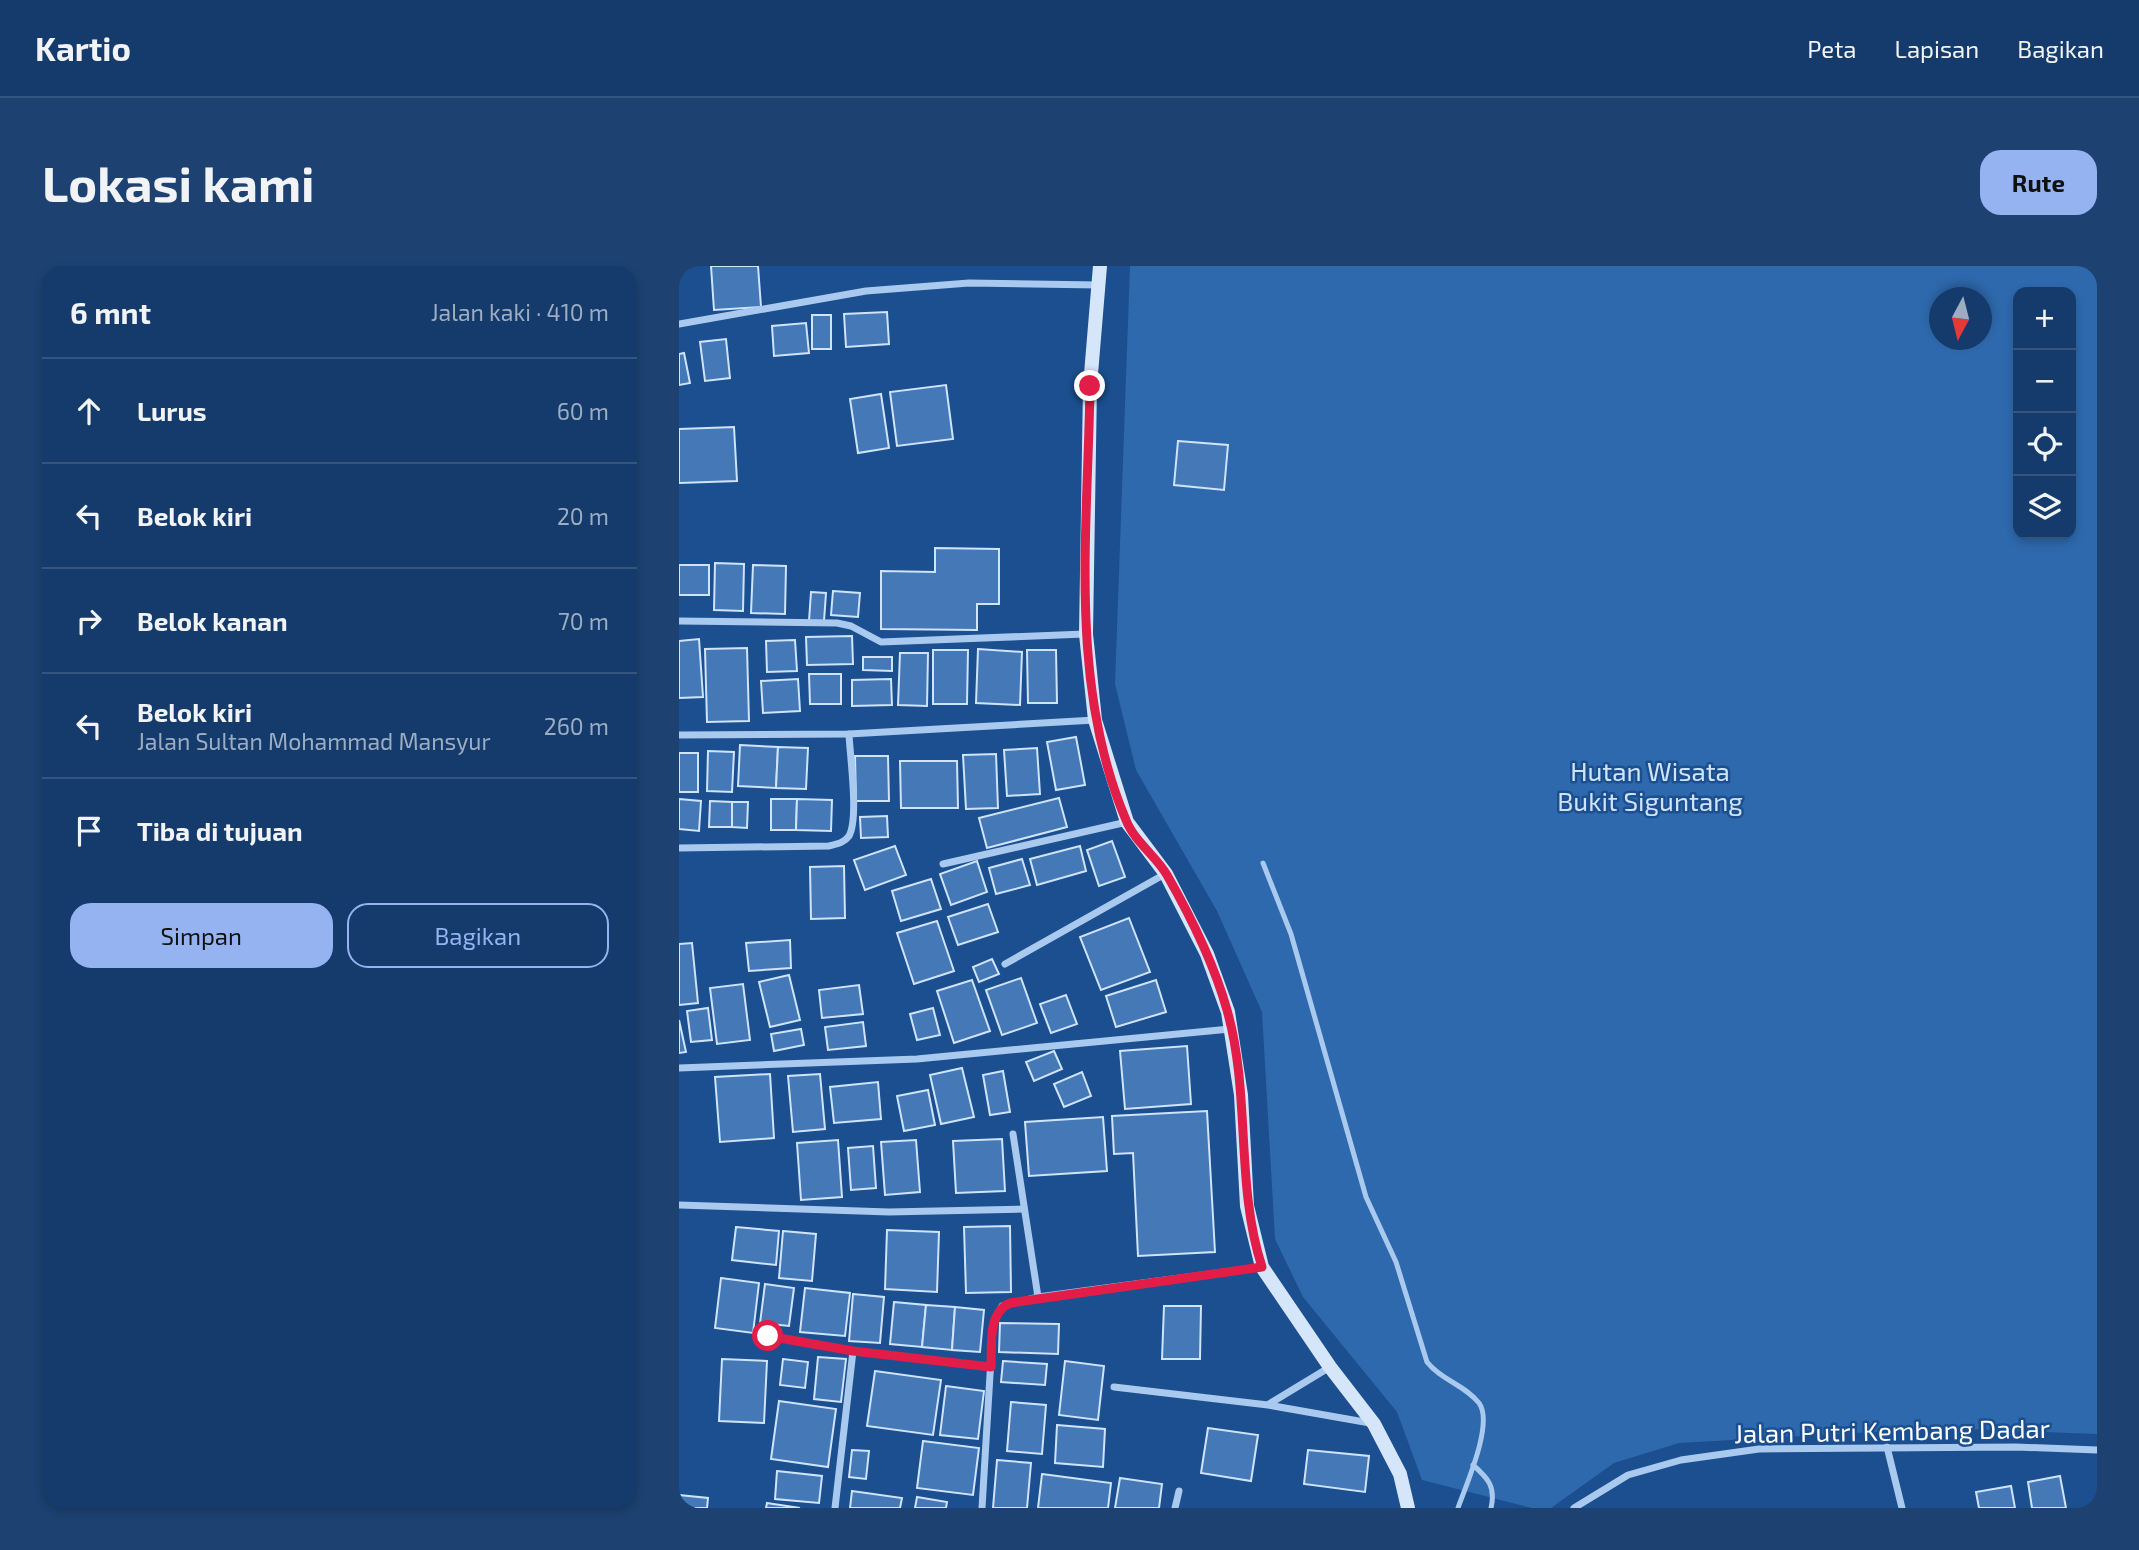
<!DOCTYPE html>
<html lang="id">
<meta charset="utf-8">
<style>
:root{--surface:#143b6b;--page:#1d4271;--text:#f1f3f6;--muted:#9dadc1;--line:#33557e;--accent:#95b2f1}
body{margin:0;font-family:"Exo 2",sans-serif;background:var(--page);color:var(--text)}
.controls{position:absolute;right:21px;top:21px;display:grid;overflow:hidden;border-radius:14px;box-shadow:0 4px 10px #0003}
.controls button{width:63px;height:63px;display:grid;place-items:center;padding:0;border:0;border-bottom:2px solid var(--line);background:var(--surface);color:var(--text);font:35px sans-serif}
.compass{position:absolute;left:1250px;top:21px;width:63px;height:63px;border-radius:50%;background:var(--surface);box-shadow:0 4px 10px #0003;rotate:187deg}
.stop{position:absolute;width:21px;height:21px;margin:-16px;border:5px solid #e11d48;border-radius:50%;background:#fff}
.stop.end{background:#e11d48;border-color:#fff;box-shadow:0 2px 7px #0008}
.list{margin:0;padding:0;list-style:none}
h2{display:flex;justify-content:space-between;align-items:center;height:91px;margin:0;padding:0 28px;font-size:30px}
h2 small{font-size:23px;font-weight:400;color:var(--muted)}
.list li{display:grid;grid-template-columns:46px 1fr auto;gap:21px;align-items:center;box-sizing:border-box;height:105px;padding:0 28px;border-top:2px solid var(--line)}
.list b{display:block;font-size:26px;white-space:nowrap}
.list p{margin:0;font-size:23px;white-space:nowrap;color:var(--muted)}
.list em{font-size:23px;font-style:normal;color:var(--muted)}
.actions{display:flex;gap:14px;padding:21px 28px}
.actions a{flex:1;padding:16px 0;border:2px solid var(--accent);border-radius:21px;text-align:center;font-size:24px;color:var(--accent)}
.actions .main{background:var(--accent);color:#111}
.icon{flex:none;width:38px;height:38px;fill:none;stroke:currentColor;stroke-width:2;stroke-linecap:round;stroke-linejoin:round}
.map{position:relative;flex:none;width:1418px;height:1242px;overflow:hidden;border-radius:21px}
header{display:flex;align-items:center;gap:42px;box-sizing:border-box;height:98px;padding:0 35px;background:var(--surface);border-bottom:2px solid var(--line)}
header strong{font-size:33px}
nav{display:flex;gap:38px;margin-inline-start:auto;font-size:24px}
.intro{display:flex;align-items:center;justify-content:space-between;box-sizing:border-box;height:168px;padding:0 42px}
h1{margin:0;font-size:49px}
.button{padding:18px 32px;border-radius:21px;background:var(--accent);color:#111;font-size:24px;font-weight:700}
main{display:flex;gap:42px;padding:0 42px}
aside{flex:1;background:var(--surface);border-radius:21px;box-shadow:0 4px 10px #0003}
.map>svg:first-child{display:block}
.green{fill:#2e69ad;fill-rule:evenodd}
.building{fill:#4478b7;stroke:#cfe3fa;stroke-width:2}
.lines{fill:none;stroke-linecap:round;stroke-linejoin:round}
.lane{stroke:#a9c9ee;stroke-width:5}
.street{stroke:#a9c9ee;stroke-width:7}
.secondary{stroke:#d6e6fa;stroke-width:14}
.route{stroke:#e11d48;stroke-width:9}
.labels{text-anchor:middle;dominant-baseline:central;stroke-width:5;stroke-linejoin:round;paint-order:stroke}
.park-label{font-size:26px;fill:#cfe3fa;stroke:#1b4f8f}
.street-label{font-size:26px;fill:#fff;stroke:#1b4f8f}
</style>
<header>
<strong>Kartio</strong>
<nav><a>Peta</a><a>Lapisan</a><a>Bagikan</a></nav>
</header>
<div class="intro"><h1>Lokasi kami</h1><a class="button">Rute</a></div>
<main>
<aside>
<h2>6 mnt<small>Jalan kaki · 410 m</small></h2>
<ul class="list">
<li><svg class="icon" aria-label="ahead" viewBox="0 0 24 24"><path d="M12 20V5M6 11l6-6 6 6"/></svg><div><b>Lurus</b></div><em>60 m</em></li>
<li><svg class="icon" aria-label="left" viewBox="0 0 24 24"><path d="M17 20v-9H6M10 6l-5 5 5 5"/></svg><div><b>Belok kiri</b></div><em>20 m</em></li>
<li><svg class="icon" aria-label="right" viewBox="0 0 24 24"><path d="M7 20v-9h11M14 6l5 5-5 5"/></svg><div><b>Belok kanan</b></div><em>70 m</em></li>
<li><svg class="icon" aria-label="left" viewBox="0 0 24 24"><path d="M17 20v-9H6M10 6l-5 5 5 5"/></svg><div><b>Belok kiri</b><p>Jalan Sultan Mohammad Mansyur</p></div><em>260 m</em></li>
<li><svg class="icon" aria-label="arrive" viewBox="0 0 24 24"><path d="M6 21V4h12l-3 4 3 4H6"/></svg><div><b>Tiba di tujuan</b></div></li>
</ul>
<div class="actions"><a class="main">Simpan</a><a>Bagikan</a></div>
</aside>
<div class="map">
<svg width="1418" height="1242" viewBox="0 0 1418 1242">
<rect width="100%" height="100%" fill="#1b4f8f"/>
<!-- green -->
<path class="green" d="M 451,0 L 1418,0 L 1418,1168 L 1264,1162 L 1000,1177 L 935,1197 L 872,1242 L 853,1242 L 743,1214 L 718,1146 L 624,1031 L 596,973 L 583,746 L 538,645 L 457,504 L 436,418 ZM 1339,26 L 1392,26 L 1392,268 L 1339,268 ZM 1260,32 L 1302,32 L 1302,74 L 1260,74 Z"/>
<!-- building -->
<g class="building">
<polygon points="32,0 79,0 82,41 35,44"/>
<polygon points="208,46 210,78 167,81 165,48"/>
<rect x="133" y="49" width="19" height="34"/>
<polygon points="127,57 130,87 95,90 93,60"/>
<polygon points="47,73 51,112 26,115 21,76"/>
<polygon points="5,87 11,117 0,119 0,88"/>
<polygon points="267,119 274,173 218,180 211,126"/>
<polygon points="202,128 210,182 179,187 171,133"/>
<polygon points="55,161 58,215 0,217 0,163"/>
<polygon points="499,175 549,179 545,224 495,219"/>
<polygon points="256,282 320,283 320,338 298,338 298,364 202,363 202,305 256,306"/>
<polygon points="36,297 65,298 64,345 35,344"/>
<rect x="0" y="299" width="30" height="30"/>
<polygon points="74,299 107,300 106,348 72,347"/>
<polygon points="154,325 181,327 179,351 152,349"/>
<polygon points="132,326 147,327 145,355 130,355"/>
<polygon points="173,370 174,398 128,399 127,371"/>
<polygon points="20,373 24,431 0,432 0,375"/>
<polygon points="116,374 118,405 88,406 87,375"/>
<polygon points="68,382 70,455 28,456 26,383"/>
<polygon points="299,383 343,386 341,439 297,437"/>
<polygon points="254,384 289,384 288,438 254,438"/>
<polygon points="348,384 377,384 378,437 349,437"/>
<polygon points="221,387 249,387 248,440 219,439"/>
<polygon points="184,391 213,391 213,405 184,404"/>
<polygon points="130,408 162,408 162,438 131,438"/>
<polygon points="119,413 121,445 84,447 82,415"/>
<polygon points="212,413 213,439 173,440 173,414"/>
<polygon points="397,471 406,519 377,524 368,476"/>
<polygon points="61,479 99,481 97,522 59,520"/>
<polygon points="99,481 129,482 127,523 97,522"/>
<polygon points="358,482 361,528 328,530 325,484"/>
<polygon points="29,485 55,486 53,526 28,525"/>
<rect x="0" y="487" width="19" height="39"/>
<polygon points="317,488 319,542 287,543 284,489"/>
<polygon points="176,490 209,490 210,535 177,535"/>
<polygon points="221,495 278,495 279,542 222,542"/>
<polygon points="380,532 388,561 308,582 300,552"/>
<polygon points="0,533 22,535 20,565 0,563"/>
<polygon points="92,533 118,533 117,564 92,564"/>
<polygon points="118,533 153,534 152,565 117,564"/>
<polygon points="31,535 53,536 53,561 30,561"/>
<polygon points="53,536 69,536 68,562 53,561"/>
<polygon points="208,550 209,571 182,572 181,551"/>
<polygon points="433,575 446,611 420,620 408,584"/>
<polygon points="216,580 227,609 186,624 175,594"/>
<polygon points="401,580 407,605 358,619 351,593"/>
<polygon points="343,593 351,619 317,628 310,602"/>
<polygon points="298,595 308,626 272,639 261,608"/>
<polygon points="165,600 166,652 132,653 131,601"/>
<polygon points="252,613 262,643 222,655 213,625"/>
<polygon points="309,638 319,666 279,679 269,651"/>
<polygon points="450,652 471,706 422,724 401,671"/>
<polygon points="258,655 275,705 235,718 218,667"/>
<polygon points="111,674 112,702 70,705 67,677"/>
<polygon points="13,677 19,737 0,739 0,678"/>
<polygon points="313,693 320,708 300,716 294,701"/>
<polygon points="110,709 121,754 91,761 80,716"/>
<polygon points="342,712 358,757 323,769 307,724"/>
<polygon points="293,714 311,765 275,777 258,725"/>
<polygon points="477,714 487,746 437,761 427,730"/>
<polygon points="64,718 71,774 38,778 31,722"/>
<polygon points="180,719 184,748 143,752 140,724"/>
<polygon points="387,729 398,758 372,767 361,738"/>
<polygon points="29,742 33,774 12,776 8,745"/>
<polygon points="254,742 261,769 238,774 231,748"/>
<polygon points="0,754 7,786 0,787"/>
<polygon points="184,756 187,780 149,784 146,761"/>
<polygon points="122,763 125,779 95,785 92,768"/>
<polygon points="508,780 512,838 446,843 441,785"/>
<polygon points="375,785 383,803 355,815 347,796"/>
<polygon points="283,802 295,851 262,858 251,809"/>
<polygon points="324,805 331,846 311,849 304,809"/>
<polygon points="403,806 412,830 385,841 375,818"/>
<polygon points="91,808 95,872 41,876 36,811"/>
<polygon points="141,808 146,863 114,866 109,810"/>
<polygon points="199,816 202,853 155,857 151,821"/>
<polygon points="249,824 256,859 225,865 218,830"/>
<polygon points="528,845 536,986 459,990 454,887 435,888 433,850"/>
<polygon points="424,851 428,905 350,910 346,856"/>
<polygon points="323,873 326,925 277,927 274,875"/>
<polygon points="159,874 163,931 122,934 118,877"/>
<polygon points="237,874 241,926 206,929 202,876"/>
<polygon points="194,880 197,922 172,924 169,882"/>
<polygon points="331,960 332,1026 287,1027 285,961"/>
<polygon points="57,961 100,965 97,999 53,994"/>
<polygon points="208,964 260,966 258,1026 206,1023"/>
<polygon points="104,965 137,968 133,1015 100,1012"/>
<polygon points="42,1012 80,1017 74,1067 36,1062"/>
<polygon points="86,1018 115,1022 110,1060 81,1057"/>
<polygon points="126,1022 171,1027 166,1070 121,1066"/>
<polygon points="174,1028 205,1031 201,1077 170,1075"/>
<polygon points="215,1036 247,1039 243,1081 211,1078"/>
<polygon points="247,1039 276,1041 273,1084 243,1081"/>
<polygon points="485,1040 522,1040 521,1093 483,1093"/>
<polygon points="276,1041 305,1044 301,1086 273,1084"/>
<polygon points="321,1057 380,1058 379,1088 320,1086"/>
<polygon points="139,1091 167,1093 162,1136 135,1133"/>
<polygon points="43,1093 88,1095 85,1157 40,1155"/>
<polygon points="104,1093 129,1096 126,1122 101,1119"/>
<polygon points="324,1095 368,1098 366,1119 322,1116"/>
<polygon points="386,1095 425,1100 419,1154 380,1149"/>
<polygon points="196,1105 262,1114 254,1169 188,1160"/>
<polygon points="267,1120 305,1125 299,1173 261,1169"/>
<polygon points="100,1135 157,1143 149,1201 92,1193"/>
<polygon points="332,1136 367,1139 363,1188 328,1185"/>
<polygon points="378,1159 426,1163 424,1201 376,1197"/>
<polygon points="529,1162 579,1169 572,1215 522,1207"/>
<polygon points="244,1175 300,1182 294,1229 238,1222"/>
<polygon points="173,1184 190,1185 187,1213 170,1211"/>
<polygon points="629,1184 690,1190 686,1226 625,1218"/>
<polygon points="318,1194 352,1197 348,1242 314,1242"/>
<polygon points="98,1205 143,1210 140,1237 96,1233"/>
<polygon points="363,1208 432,1217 429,1242 359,1242"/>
<polygon points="1381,1210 1387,1242 1353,1242 1349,1216"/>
<polygon points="441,1212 483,1218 480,1242 436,1242"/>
<polygon points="1332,1220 1336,1242 1300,1242 1297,1226"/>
<polygon points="173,1225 223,1232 221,1242 171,1242"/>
<polygon points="0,1229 29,1232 28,1242 0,1242"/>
<polygon points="238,1231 268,1236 267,1242 236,1242"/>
<polygon points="88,1237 121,1242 87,1242"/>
</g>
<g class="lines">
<!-- lane -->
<g class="lane">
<path d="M 584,597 L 612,668 L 687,931 L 717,996 L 748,1096 C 762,1114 786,1119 800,1137 C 815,1157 787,1219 779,1242"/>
<path d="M 794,1199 C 809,1212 817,1221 812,1242"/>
</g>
<!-- street -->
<g class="street">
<polyline points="0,58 187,25 290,17 419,19"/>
<polyline points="0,355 158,357 172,360 202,376 406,368"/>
<polyline points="0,469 170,468 416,454"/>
<path d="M 0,582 L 150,580 C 158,578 165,577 170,570 C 180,552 171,491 170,468"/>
<polyline points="264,598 448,556"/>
<polyline points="326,698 486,608"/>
<polyline points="0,802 238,793 551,763"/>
<polyline points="334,868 359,1031"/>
<polyline points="0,939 210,946 345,943"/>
<polyline points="89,1070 174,1085 312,1101"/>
<polyline points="435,1121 589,1139 691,1157"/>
<polyline points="590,1138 651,1101"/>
<polyline points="1208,1181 1223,1242"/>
<polyline points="156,1242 174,1085"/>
<polyline points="303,1242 314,1059 323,1040 359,1031 583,1001"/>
<polyline points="496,1242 500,1225"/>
<polyline points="895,1242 949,1209 1002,1194 1080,1183 1337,1181 1418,1184"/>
</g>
<!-- secondary -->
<polyline class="secondary" points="421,0 411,120 407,368 416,454 448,556 487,608 528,688 549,746 562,829 568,940 583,1001 651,1101 695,1158 721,1208 729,1242"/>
</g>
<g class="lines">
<!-- route -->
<path class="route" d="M 89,1070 L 174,1085 L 312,1101 C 313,1080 308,1047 331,1037 L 583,1001 C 556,918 572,828 548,744 C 535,698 512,651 488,609 C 477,590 455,575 447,554 C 389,418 409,264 411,120"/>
</g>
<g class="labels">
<!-- park labels -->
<g class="park-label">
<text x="971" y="504">Hutan Wisata<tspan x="971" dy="30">Bukit Siguntang</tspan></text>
</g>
<!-- street labels -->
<g class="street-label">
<text transform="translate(1213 1164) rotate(-1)">Jalan Putri Kembang Dadar</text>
</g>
</g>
</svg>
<div class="controls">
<button>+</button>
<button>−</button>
<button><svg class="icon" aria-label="locate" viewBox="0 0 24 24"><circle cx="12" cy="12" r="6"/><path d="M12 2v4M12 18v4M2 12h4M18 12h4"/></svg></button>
<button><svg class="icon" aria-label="layers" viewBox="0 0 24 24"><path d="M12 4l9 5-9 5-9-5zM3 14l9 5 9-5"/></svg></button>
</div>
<svg class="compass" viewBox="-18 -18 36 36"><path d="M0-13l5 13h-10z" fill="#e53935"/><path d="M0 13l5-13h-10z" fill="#9dadc1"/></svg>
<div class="stop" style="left:89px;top:1070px"></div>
<div class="stop end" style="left:411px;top:120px"></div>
</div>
</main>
